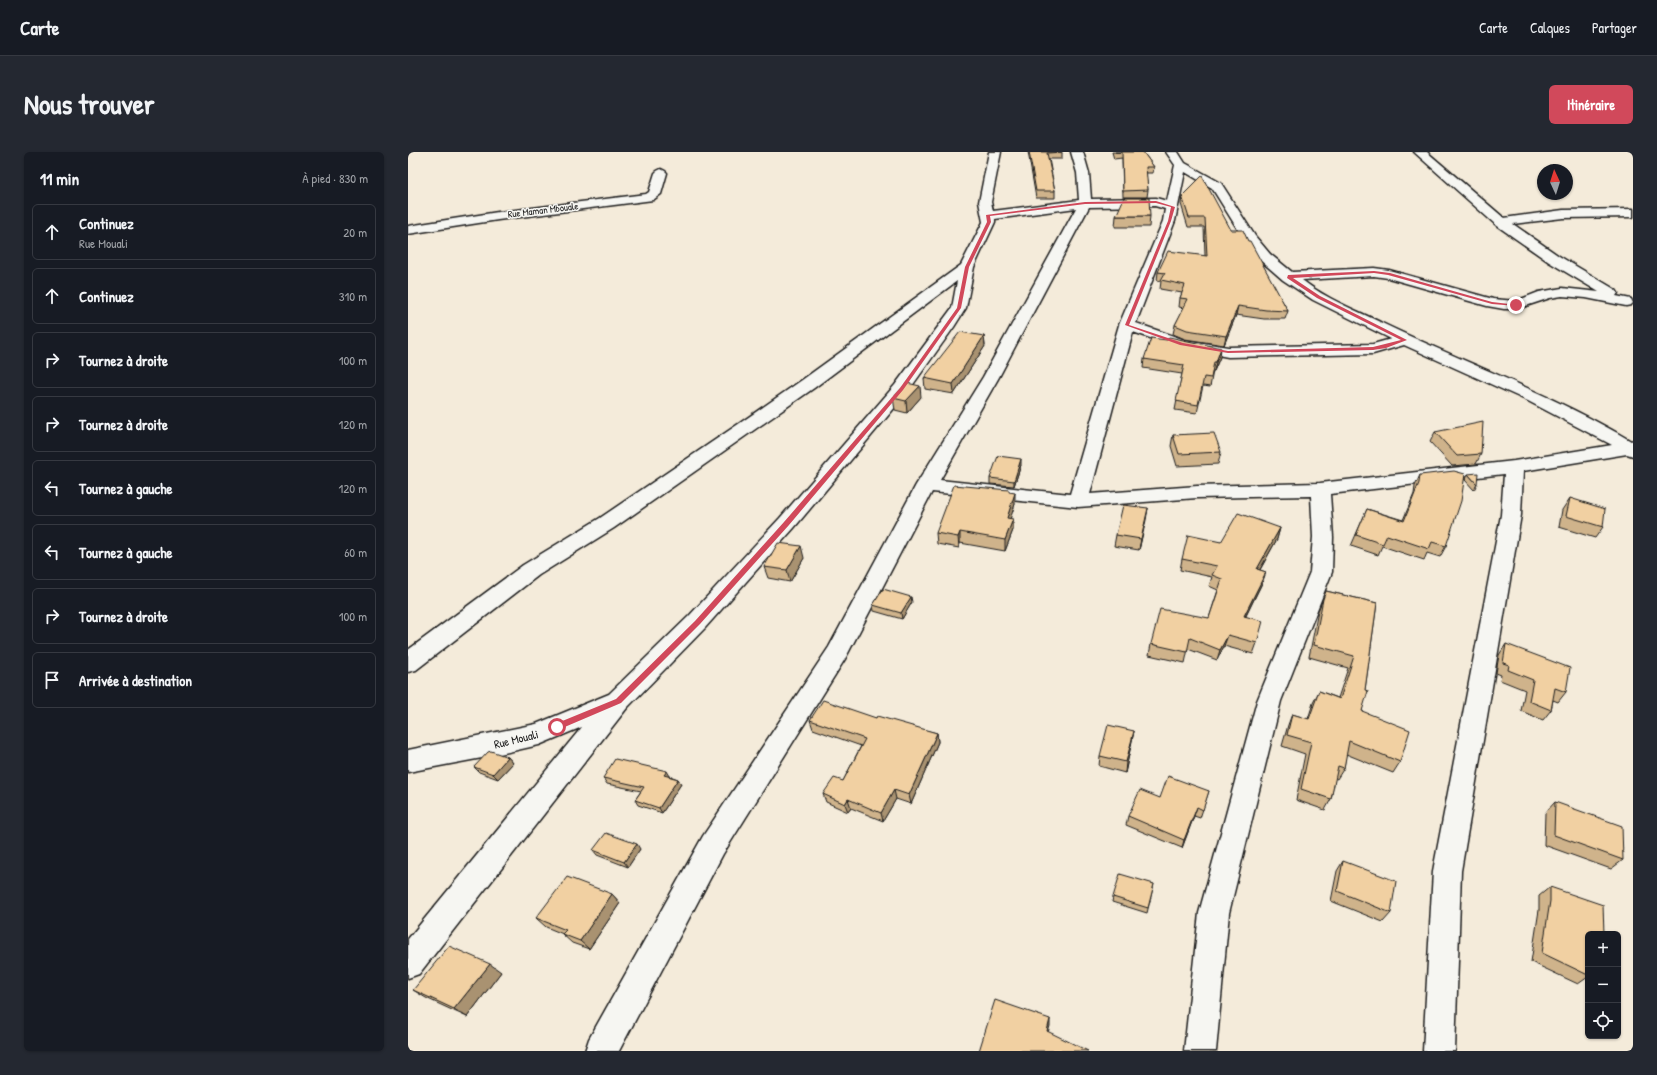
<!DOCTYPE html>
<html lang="fr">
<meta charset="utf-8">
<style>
:root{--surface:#171b24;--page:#242831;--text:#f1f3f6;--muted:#9ea1a6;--line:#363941;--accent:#d1495b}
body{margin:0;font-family:"Patrick Hand",sans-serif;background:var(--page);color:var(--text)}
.controls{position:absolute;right:12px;bottom:12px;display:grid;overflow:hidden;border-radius:6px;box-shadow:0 1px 3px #0004}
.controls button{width:36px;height:36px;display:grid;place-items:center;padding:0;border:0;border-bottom:1px solid var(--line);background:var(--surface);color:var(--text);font:20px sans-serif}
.compass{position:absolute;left:1129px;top:12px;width:36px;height:36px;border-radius:50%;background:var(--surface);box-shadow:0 1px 3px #0004;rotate:356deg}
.stop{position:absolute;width:12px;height:12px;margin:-9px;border:3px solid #d1495b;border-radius:50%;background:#fff}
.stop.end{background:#d1495b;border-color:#fff;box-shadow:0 1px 4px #0008}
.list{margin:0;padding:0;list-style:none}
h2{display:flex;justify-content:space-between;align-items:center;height:52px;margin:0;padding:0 16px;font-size:17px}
h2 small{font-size:13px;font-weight:400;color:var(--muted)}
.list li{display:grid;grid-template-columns:26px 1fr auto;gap:12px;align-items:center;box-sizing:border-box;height:56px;margin:0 8px 8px;padding:0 8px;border:1px solid var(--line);border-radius:6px}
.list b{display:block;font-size:15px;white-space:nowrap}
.list p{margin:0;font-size:13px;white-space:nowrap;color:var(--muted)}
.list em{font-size:13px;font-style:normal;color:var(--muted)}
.icon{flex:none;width:22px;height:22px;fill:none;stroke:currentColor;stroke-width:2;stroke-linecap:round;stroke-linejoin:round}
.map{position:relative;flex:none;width:1225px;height:899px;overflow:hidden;border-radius:6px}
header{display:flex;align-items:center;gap:24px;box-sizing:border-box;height:56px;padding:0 20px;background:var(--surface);border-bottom:1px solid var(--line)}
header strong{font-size:19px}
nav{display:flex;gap:22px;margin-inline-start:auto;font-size:14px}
.intro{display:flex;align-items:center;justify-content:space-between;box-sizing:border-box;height:96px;padding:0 24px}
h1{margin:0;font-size:28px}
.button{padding:10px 18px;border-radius:6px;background:var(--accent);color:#fff;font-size:14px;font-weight:700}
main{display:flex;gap:24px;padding:0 24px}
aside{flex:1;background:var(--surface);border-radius:6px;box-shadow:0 1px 3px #0004}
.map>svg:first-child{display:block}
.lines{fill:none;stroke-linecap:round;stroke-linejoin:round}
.street-casing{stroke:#1c1c1c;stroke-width:3}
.street{fill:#f6f6f2;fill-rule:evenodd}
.wall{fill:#cfb38b;stroke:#1c1c1c}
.shaded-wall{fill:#a99271;stroke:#1c1c1c}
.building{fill:#f1d0a2;stroke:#1c1c1c}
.route{fill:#d1495b}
.labels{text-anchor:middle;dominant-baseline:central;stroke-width:3;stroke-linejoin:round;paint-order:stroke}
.far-street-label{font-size:10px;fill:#1c1c1c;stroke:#f6f6f2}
.street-label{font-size:12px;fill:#1c1c1c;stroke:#f6f6f2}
</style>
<header>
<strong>Carte</strong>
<nav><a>Carte</a><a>Calques</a><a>Partager</a></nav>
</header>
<div class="intro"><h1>Nous trouver</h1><a class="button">Itinéraire</a></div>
<main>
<aside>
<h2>11 min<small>À pied · 830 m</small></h2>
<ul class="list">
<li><svg class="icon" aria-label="ahead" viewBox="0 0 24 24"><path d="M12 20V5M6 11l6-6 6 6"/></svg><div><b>Continuez</b><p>Rue Mouali</p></div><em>20 m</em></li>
<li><svg class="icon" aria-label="ahead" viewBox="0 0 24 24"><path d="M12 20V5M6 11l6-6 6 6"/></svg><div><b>Continuez</b></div><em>310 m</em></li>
<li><svg class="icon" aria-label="right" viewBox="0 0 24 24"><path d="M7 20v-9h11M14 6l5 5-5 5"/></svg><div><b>Tournez à droite</b></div><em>100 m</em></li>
<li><svg class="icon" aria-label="right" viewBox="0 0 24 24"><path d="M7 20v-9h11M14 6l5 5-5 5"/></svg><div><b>Tournez à droite</b></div><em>120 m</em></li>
<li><svg class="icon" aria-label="left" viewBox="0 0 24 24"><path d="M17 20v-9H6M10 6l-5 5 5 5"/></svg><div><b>Tournez à gauche</b></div><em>120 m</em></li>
<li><svg class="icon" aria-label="left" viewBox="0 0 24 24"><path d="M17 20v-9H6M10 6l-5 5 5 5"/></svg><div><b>Tournez à gauche</b></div><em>60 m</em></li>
<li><svg class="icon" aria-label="right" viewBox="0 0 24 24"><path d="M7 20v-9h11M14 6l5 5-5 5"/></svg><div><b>Tournez à droite</b></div><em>100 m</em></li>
<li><svg class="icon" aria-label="arrive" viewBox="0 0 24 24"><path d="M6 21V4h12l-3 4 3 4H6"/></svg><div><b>Arrivée à destination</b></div></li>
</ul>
</aside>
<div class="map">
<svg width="1225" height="899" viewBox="0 0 1225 899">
<rect width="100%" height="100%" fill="#f4ebda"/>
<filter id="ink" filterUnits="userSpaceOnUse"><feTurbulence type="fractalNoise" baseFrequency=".025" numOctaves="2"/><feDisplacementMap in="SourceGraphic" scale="8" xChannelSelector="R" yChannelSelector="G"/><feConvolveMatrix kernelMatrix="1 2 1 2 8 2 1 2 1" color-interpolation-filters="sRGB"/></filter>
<g filter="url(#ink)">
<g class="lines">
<!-- street casing -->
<g class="street-casing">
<g id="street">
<path d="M 581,0 L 593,0 L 583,50 L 585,59 L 671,48 L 669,21 L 663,0 L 675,0 L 681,21 L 683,47 L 748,46 L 759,49 L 767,13 L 758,0 L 770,0 L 777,11 L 813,31 L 847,84 L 862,102 L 884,120 L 966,116 L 981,118 L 1085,147 L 1108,149 L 1131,140 L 1154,136 L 1191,140 L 1141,110 L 1088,73 L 1006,0 L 1019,0 L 1096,66 L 1155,58 L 1225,57 L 1225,65 L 1155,66 L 1105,72 L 1151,104 L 1208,138 L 1210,141 L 1208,144 L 1223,147 L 1225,151 L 1223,153 L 1218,154 L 1178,146 L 1154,144 L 1142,146 L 1109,157 L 1096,157 L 1079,154 L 980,126 L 966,124 L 894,128 C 918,147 948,158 974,171 C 1057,211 1144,242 1223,289 L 1225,288 L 1225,304 L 1219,302 L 1115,319 L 1113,363 L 1053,719 L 1047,899 L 1015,899 L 1025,719 L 1093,363 L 1096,322 L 922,342 L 925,385 L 924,420 L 873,549 L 821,761 L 808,899 L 776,899 L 791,761 L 849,549 L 902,420 L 905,385 L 903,344 L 789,346 L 670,355 L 524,340 L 437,507 L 315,702 L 211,899 L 177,899 L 181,887 L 295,684 L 421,495 L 508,333 L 575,225 L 668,56 L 587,67 L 587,70 L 566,115 L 558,156 L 546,175 L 499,241 L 386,376 L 297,476 L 219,556 L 11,822 L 0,826 L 0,787 L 174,575 L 131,593 L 74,606 L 0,620 L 0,598 L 128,572 L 201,542 L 281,464 L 372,366 L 487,233 L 544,156 L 549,129 L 406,236 L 206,376 L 131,423 L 8,518 L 0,520 L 0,498 L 115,413 L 192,366 L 332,271 L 394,228 L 553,113 L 575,70 L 571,50 ZM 777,20 L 804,36 L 837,89 L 852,108 L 875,128 L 905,148 L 983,187 L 965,192 L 820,195 L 777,188 L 728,171 L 767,69 ZM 747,54 L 757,57 L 755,69 L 711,173 L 662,342 L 532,328 L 591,225 L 681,55 ZM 725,180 L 768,195 L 820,205 L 965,202 L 996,193 L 1120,249 L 1204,293 L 1106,309 L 912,331 L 789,334 L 682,342 Z"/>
<polygon points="253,17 257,19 259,21 253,42 245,48 90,68 0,82 0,74 90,60 238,42 241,40 247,21 249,19"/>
</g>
</g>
<!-- street -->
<use href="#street" class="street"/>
</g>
<!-- wall -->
<g class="wall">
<polygon points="620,0 654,0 654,7 641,7 647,39 647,46 628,46"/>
<polygon points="704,0 735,0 746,15 745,21 738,21 740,38 739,45 715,45 714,6 706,7"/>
<polygon points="774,44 823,78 840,89 880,159 877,167 856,167 828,163 816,193 777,187 765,182 767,173 776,156 771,155 772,146 774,141 752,137 753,129 749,128 750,120 797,104 796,75 780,75 773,52"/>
<polygon points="708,64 742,64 741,75 707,75"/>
<polygon points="576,184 577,194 546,242 517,237 516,226"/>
<polygon points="812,205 806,219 805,219 802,235 795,234 789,261 767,258 774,222 735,216 736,207"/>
<polygon points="513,245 499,261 487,258 485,246"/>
<polygon points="1027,280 1073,302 1068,312 1044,314 1022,290"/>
<polygon points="765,283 813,300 810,312 769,314 763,294"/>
<polygon points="613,313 606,334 582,332 582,326"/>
<polygon points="1060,322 1069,332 1066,338 1057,328"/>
<polygon points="1012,323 1038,394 1032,405 1019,401 1016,408 974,394 970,403 943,394 959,357 995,368 1006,342 1007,334"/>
<polygon points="601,340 607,352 602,366 605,378 597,399 552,391 551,396 529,392 528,381"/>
<polygon points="1162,346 1195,375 1187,386 1151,375 1154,358"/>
<polygon points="740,356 731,398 706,394 708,383"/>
<polygon points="872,376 869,387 852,418 858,420 854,431 838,464 849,491 845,502 816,494 809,508 780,497 777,511 741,503 743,492 801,466 810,438 801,434 804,425 772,418 774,407 813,390"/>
<polygon points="396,406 382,430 360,426 356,415"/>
<polygon points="918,439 969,451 954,559 992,610 985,621 938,602 936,616 929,627 927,626 923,647 917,658 888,648 897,602 874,594 880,573 884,562 900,567 905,551 911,539 930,546 940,516 901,505 910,459"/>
<polygon points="504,450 494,467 466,459 465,453"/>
<polygon points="1098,492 1158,540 1150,550 1145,548 1143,558 1135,568 1113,559 1117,538 1092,528 1093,523 1088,521 1091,503"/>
<polygon points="468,566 529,581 530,590 503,652 488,647 475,669 443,656 440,660 418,650 415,642 435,629 453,594 405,577 402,568"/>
<polygon points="726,579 717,621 691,614 692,604"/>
<polygon points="100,605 105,611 90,627 71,620 66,615"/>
<polygon points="262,624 270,627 273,632 254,661 230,653 227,648 233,639 199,632 195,626"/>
<polygon points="801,639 792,666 786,664 774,696 718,673 720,664 752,646"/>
<polygon points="1147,650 1215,708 1203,717 1136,693 1137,661"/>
<polygon points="232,697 220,715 189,703 185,698"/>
<polygon points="935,709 983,761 975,770 923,749 929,719"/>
<polygon points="746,732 739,761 704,750 705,745"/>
<polygon points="1142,735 1196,782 1180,782 1180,825 1170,832 1123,810 1131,758 1131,744"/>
<polygon points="204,742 212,751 181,797 164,791 154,782 155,782 138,775 128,766"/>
<polygon points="93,820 59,865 18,846 5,838"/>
</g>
<!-- shaded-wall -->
<g class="shaded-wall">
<polygon points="830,154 828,163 816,193 818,184"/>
<polygon points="576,184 577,194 546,242 545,232"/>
<polygon points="813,196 812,205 806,219 808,210"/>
<polygon points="512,234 513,245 499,261 498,249"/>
<polygon points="613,307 613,313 606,334 606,329"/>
<polygon points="607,341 607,352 599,377 599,366"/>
<polygon points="740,356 738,368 731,398 733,387"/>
<polygon points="605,367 605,378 597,399 597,388"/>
<polygon points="872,376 869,387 846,428 849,417"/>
<polygon points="552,380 552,391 551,396 550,385"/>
<polygon points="393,394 396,406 382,430 379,418"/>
<polygon points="858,420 854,431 832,475 836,464"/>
<polygon points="503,445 504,450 494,467 493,461"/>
<polygon points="820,483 816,494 809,508 812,498"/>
<polygon points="726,579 724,589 717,621 718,610"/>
<polygon points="529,581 530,590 503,652 501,643"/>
<polygon points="100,605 105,611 90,627 85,622"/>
<polygon points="259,619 262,624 260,628 256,623"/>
<polygon points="270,627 273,632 254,661 251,656"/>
<polygon points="486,638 488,647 475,669 473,661"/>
<polygon points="440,647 443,656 440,660 437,652"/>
<polygon points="789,655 786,664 774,696 776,688"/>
<polygon points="229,692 232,697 220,715 216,710"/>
<polygon points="204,742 212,751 181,797 172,789"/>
<polygon points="82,812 93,820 59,865 46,857"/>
<polygon points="642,867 642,874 638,887 639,879"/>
</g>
<!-- building -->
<g class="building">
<polygon points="621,0 654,0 639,1 647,39 628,39"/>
<polygon points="707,0 735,0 746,15 738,15 740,38 715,39 714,0"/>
<polygon points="794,24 823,78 835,78 840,89 842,89 880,159 858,158 830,154 818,184 779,178 767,173 780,147 772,146 777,133 753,128 757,121 750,120 760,99 799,104 797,66 781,66 774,44"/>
<polygon points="716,46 741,46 742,64 708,64"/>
<polygon points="552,180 576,184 545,232 516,226"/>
<polygon points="761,185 813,196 808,210 806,210 803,226 796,225 790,253 768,249 776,213 736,207 743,186 759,188"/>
<polygon points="499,231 512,234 498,249 485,246"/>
<polygon points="1075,270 1073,302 1049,304 1027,280"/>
<polygon points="806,281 813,300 771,302 765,283"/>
<polygon points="590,304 613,307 606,329 582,326"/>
<polygon points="1046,319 1057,322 1053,349 1038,394 1024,390 1021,397 979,383 975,392 948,383 959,357 996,369 1011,331 1012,323"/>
<polygon points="1070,321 1069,332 1060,322"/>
<polygon points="546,333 601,338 601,340 607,341 599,366 605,367 597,388 552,380 550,385 528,381"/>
<polygon points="1162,346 1197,357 1195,375 1158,364"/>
<polygon points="715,353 740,356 733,387 708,383"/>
<polygon points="830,361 872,376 849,417 858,420 836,464 855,469 849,491 820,483 812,498 782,486 779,500 743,492 752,457 801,466 814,427 804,423 809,414 774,407 780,383 813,390"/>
<polygon points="370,391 393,394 379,418 356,415"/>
<polygon points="475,437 503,445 493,461 465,453"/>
<polygon points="918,439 969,451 957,538 960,539 954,559 1002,578 992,610 941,589 936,616 930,614 923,647 893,637 903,590 879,583 884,562 901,567 911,539 932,547 946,504 906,493 915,447"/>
<polygon points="1098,492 1162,516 1158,540 1147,536 1143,558 1121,549 1125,528 1100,518 1101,513 1095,511"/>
<polygon points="415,548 468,566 469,564 529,581 501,643 486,638 473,661 440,647 437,652 415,642 426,626 435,629 457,587 402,568"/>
<polygon points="700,573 726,579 718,610 692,604"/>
<polygon points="83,599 100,605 85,622 66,615 80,600"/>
<polygon points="207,607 259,619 256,623 270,627 251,656 227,648 236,635 195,626"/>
<polygon points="760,624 801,639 795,658 789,655 776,688 720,664 732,638 752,646"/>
<polygon points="1147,650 1214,674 1215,708 1146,683"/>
<polygon points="198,681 229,692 216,710 185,698"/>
<polygon points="935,709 988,729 983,761 929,739"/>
<polygon points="712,722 746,732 740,756 705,745"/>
<polygon points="159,725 204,742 172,789 154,782 158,778 128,766"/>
<polygon points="1142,735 1195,753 1196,782 1191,782 1186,780 1186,782 1180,782 1180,823 1134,801 1142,749"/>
<polygon points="41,794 82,812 46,857 5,838"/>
<polygon points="587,848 642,867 639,879 680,899 571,899"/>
</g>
</g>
<!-- route -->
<polygon class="route" points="748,49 767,55 763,69 721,173 775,191 820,199 965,195 993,188 909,146 879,126 880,123 966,119 982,121 1084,150 1110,153 1108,154 1084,152 980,123 966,121 885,126 912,144 999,188 978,196 965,198 820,201 772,193 717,173 760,69 763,55 748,51 677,52 582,64 583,70 561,115 553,156 495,238 381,373 292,472 213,551 152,577 147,577 147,572 208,547 287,469 376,370 492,236 549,156 557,115 579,70 578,63 677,50"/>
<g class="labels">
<!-- far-street labels -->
<g class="far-street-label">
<text transform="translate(135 58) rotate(-7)">Rue Maman Mbouale</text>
</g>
<!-- street labels -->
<g class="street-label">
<text transform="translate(108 587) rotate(-14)">Rue Mouali</text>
</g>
</g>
</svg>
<div class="controls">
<button>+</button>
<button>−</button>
<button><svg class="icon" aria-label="locate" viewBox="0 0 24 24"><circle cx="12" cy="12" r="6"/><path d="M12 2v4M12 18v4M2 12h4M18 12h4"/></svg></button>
</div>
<svg class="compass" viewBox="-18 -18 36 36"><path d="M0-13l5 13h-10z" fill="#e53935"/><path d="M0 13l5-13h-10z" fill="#9ea1a6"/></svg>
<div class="stop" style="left:149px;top:575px"></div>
<div class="stop end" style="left:1108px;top:153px"></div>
</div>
</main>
